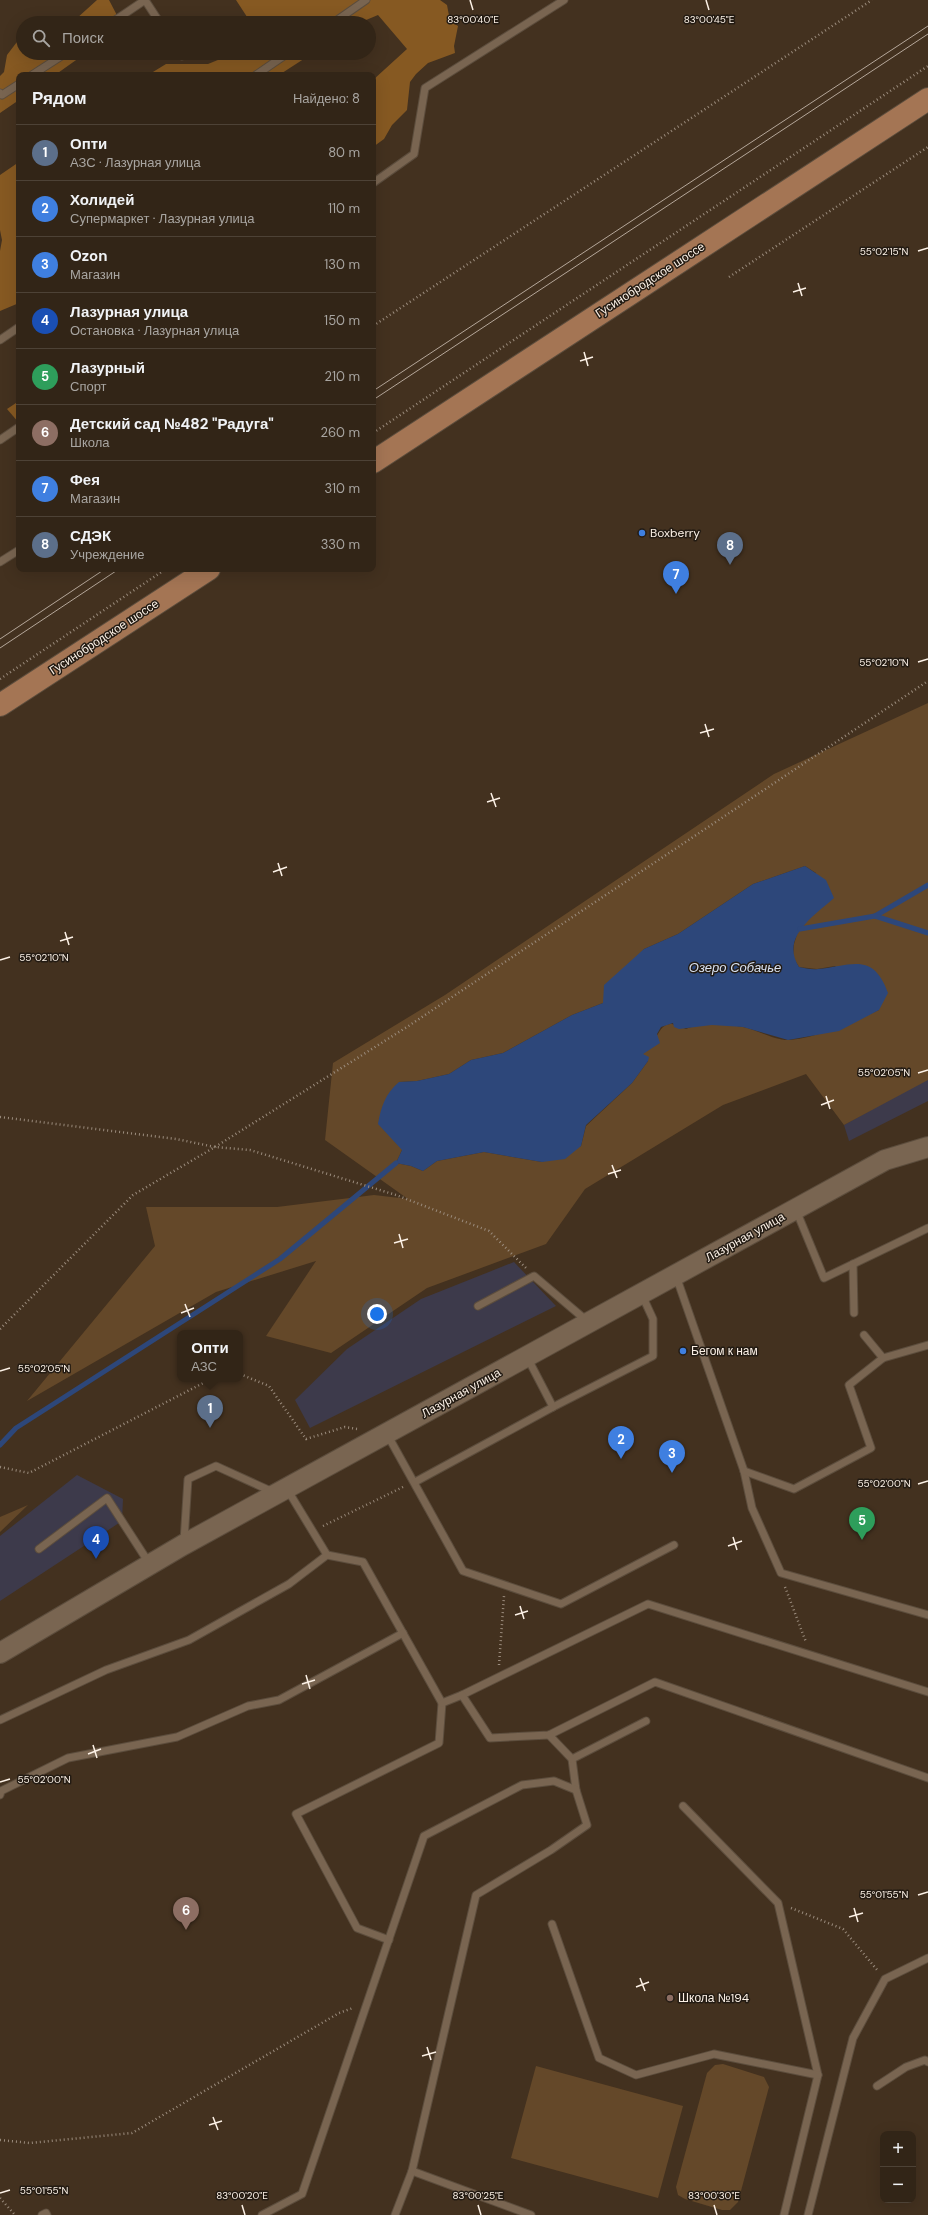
<!DOCTYPE html>
<html lang="ru">
<meta charset="utf-8">
<style>
:root{--surface:#322517;--page:#3a2d20;--text:#f1f3f6;--muted:#a8a5a1;--line:#4d4236;--accent:#8bbbb9}
body{margin:0;font-family:"DM Sans",sans-serif;background:var(--page);color:var(--text)}
.controls{position:absolute;right:12px;bottom:12px;display:grid;overflow:hidden;border-radius:8px;box-shadow:0 4px 16px #0002}
.controls button{width:36px;height:36px;display:grid;place-items:center;padding:0;border:0;border-bottom:1px solid var(--line);background:var(--surface);color:var(--text);font:20px sans-serif}
.you{position:absolute;left:377px;top:1314px;width:14px;height:14px;margin:-10px;border:3px solid #fff;border-radius:50%;background:#1a73e8;box-shadow:0 0 0 6px #1a73e833}
.badge{display:grid;place-items:center;width:26px;height:26px;border-radius:50%;background:var(--accent);color:#fff;font-size:13px;font-weight:700}
.pin{position:absolute;translate:-50% -33px;filter:drop-shadow(0 1px 2px #0008)}
.pin::after{content:'';position:absolute;top:21px;width:14px;height:12px;background:inherit;clip-path:polygon(0 0,100% 0,50% 100%)}
.popup{position:absolute;left:177px;top:1330px;width:66px;height:52px;box-sizing:border-box;display:grid;place-content:center;border-radius:8px;background:var(--surface);filter:drop-shadow(0 1px 3px #0005);font-size:13px;white-space:nowrap;color:var(--muted)}
.popup b{font-size:15px;color:var(--text)}
.popup::after{content:'';position:absolute;left:50%;top:100%;margin-left:-8px;border:8px solid transparent;border-top-color:var(--surface)}
.list{margin:0;padding:0;list-style:none}
h2{display:flex;justify-content:space-between;align-items:center;height:52px;margin:0;padding:0 16px;font-size:17px}
h2 small{font-size:13px;font-weight:400;color:var(--muted)}
.list li{display:grid;grid-template-columns:26px 1fr auto;gap:12px;align-items:center;box-sizing:border-box;height:56px;padding:0 16px;border-top:1px solid var(--line)}
.list b{display:block;font-size:15px;white-space:nowrap}
.list p{margin:0;font-size:13px;white-space:nowrap;color:var(--muted)}
.list em{font-size:13px;font-style:normal;color:var(--muted)}
.icon{flex:none;width:22px;height:22px;fill:none;stroke:currentColor;stroke-width:2;stroke-linecap:round;stroke-linejoin:round}
.map{position:relative;flex:none;width:928px;height:2215px;overflow:hidden}
.search{position:absolute;background:var(--surface);box-shadow:0 4px 16px #0002;left:16px;top:16px;width:360px;height:44px;display:flex;align-items:center;gap:10px;box-sizing:border-box;padding:0 14px;border-radius:22px;color:var(--muted);font-size:15px}
.panel{position:absolute;background:var(--surface);box-shadow:0 4px 16px #0002;left:16px;top:72px;width:360px;height:500px;border-radius:8px}
.map>svg:first-child{display:block}
.industrial{fill:#3d3a4b}
.green{fill:#644829;fill-rule:evenodd}
.forest{fill:#865922}
.water{fill:#2d477a}
.lines{fill:none;stroke-linecap:round;stroke-linejoin:round}
.stream{stroke:#2d477a;stroke-width:5}
.lane-casing{stroke:#5c4d3d;stroke-width:9}
.secondary-casing{stroke:#5c4d3d;stroke-width:22}
.primary-casing{stroke:#5c4d3d;stroke-width:24}
.path{stroke:#9b8c7d;stroke-width:2.5;stroke-dasharray:1 3;stroke-linecap:butt}
.lane{stroke:#796551;stroke-width:7}
.secondary{stroke:#796551;stroke-width:20}
.primary{stroke:#a47554;stroke-width:22}
.tram{stroke:#b5a79a;stroke-width:1}
.ticks{fill:none;stroke:#fcf1e6;stroke-width:1.5}
.shop-dot{fill:#3f7fe0;stroke:#231b13;stroke-width:1.5}
.education-dot{fill:#8d6e63;stroke:#231b13;stroke-width:1.5}
.labels{text-anchor:middle;dominant-baseline:central;stroke-width:3;stroke-linejoin:round;paint-order:stroke}
.street-label{font-size:12px;fill:#fcf1e6;stroke:#231b13}
.poi-label{font-size:12px;fill:#fcf1e6;stroke:#231b13;text-anchor:start}
.water-label{font-size:13px;font-style:italic;fill:#d9e2f2;stroke:#231b13}
.ticks-label{font-size:10px;text-anchor:middle;fill:#fcf1e6;stroke:#231b13;stroke-width:3;stroke-linejoin:round;paint-order:stroke}
</style>
<div class="map">
<svg width="928" height="2215" viewBox="0 0 928 2215">
<rect width="100%" height="100%" fill="#43311f"/>
<!-- industrial -->
<g class="industrial">
<polygon points="924,1080 928,1080 928,1101 849,1141 844,1125"/>
<polygon points="514,1262 556,1306 310,1428 295,1400 347,1349 421,1299"/>
<polygon points="77,1475 123,1499 122,1521 0,1601 0,1536"/>
</g>
<!-- green -->
<g class="green">
<path d="M 928,703 L 928,1080 L 844,1125 L 806,1074 L 723,1105 L 585,1189 L 546,1244 L 427,1288 L 331,1353 L 266,1336 L 316,1261 L 216,1292 L 27,1401 L 155,1246 L 146,1207 L 277,1207 L 374,1195 L 408,1199 L 325,1140 L 333,1063 L 445,995 L 774,774 ZM 805,866 L 816,873 L 794,944 L 793,957 L 799,967 L 817,969 L 835,966 L 879,1010 C 852,1022 820,1037 790,1040 C 775,1041 758,1030 743,1027 C 726,1024 702,1022 686,1029 C 672,1023 666,1020 658,1034 C 653,1041 647,1048 642,1054 L 648,1061 L 632,1083 L 586,1126 L 581,1146 L 542,1162 L 484,1152 L 437,1161 L 423,1171 L 411,1166 L 396,1163 L 402,1150 L 399,1082 L 417,1081 L 449,1074 L 471,1060 L 503,1053 L 572,1015 L 603,1003 L 644,949 L 678,934 L 753,884 Z"/>
<polygon points="28,1505 0,1532 0,1517"/>
<polygon points="723,2064 764,2077 769,2087 738,2202 730,2210 722,2210 685,2199 678,2195 676,2187 707,2073 715,2065"/>
<polygon points="536,2066 683,2106 658,2198 511,2158"/>
</g>
<!-- forest -->
<g class="forest">
<polygon points="97,0 109,0 121,23 66,23 76,19"/>
<polygon points="236,0 440,0 447,5 450,21 458,26 454,46 455,53 428,63 416,74 410,82 407,110 392,125 384,139 373,147 373,80 407,49 378,15 359,23 251,23"/>
<polygon points="23,34 23,53 86,53 55,75 19,75 19,100 0,113 0,76 4,72 7,55"/>
<polygon points="235,53 313,53 279,75 148,75 166,64 208,64"/>
<polygon points="19,162 19,303 0,311 0,251 2,240 0,230 0,175"/>
<polygon points="19,401 19,423 7,409"/>
</g>
<!-- water -->
<path class="water" d="M 805,866 L 826,880 L 834,898 C 814,916 780,937 799,967 C 805,968 812,970 818,969 C 851,966 873,951 888,993 L 879,1010 L 839,1031 L 788,1040 L 743,1027 L 712,1025 L 679,1029 L 674,1027 L 673,1023 L 661,1027 L 657,1034 L 660,1043 L 643,1054 L 649,1057 L 648,1061 L 632,1083 L 586,1125 L 581,1146 L 565,1159 L 542,1162 L 484,1152 L 437,1161 L 423,1171 L 411,1166 L 396,1163 L 402,1150 L 378,1124 C 381,1107 385,1094 399,1082 L 417,1081 L 449,1074 L 471,1060 L 503,1053 L 572,1015 L 603,1003 L 604,985 L 644,949 L 678,934 L 753,884 Z"/>
<g class="lines">
<!-- stream -->
<g class="stream">
<polyline points="875,916 928,885"/>
<polyline points="800,929 875,916 928,933"/>
<polyline points="0,1445 16,1428 280,1259 396,1163"/>
</g>
<!-- lane casing -->
<g class="lane-casing">
<g id="lane">
<polyline points="145,0 160,23"/>
<polyline points="111,23 145,0"/>
<polyline points="333,23 366,0"/>
<polyline points="180,53 182,56"/>
<polyline points="32,75 66,53"/>
<polyline points="256,75 288,53"/>
<polyline points="0,93 2,95 19,84"/>
<polyline points="373,183 414,154 425,88 564,0"/>
<polyline points="0,340 19,327"/>
<polyline points="0,440 19,427"/>
<polyline points="0,562 19,550"/>
<polyline points="796,1210 824,1278 928,1228"/>
<polyline points="853,1264 854,1313"/>
<polyline points="676,1276 744,1471 752,1508 781,1573 928,1615"/>
<polyline points="478,1306 534,1276 587,1321"/>
<polyline points="864,1335 883,1358"/>
<polyline points="553,1407 653,1356 653,1319 642,1295"/>
<polyline points="387,1434 463,1571 561,1604 674,1545"/>
<polyline points="744,1471 794,1489 871,1448 849,1385 883,1358 928,1345"/>
<polyline points="415,1482 553,1407 527,1357"/>
<polyline points="184,1541 188,1479 216,1466 273,1492"/>
<polyline points="39,1549 107,1498 149,1563"/>
<polyline points="327,1555 363,1562 442,1703 439,1743 296,1814 357,1928 389,1940"/>
<polyline points="462,1695 648,1604 928,1692"/>
<polyline points="442,1703 462,1695 490,1738 549,1735 655,1682 928,1778"/>
<polyline points="0,1720 106,1670 189,1640 289,1584 327,1555 287,1489"/>
<polyline points="549,1735 572,1759 576,1790"/>
<polyline points="572,1759 646,1721"/>
<polyline points="0,1795 1,1791 68,1758 177,1737 248,1706 279,1700 403,1633"/>
<polyline points="683,1806 778,1903 818,2075 784,2215"/>
<polyline points="552,1924 599,2058 636,2075 714,2054 818,2075"/>
<polyline points="877,2086 906,2067 925,2060 928,2062"/>
<polyline points="412,2171 531,2215"/>
<polyline points="42,2215 46,2213 47,2215"/>
<polyline points="262,2215 302,2194 424,1836 522,1785 554,1781 576,1790 587,1825 551,1850 476,1895 412,2171 395,2215"/>
<polyline points="808,2215 853,2038 885,1979 928,1958"/>
</g>
</g>
<!-- secondary casing -->
<g class="secondary-casing">
<polyline id="secondary" points="0,1653 183,1545 885,1160 928,1147"/>
</g>
<!-- primary casing -->
<g class="primary-casing">
<g id="primary">
<polyline points="373,462 928,99"/>
<polyline points="0,705 209,569"/>
</g>
</g>
<!-- path -->
<g class="path">
<polyline points="729,277 928,147"/>
<polyline points="373,326 872,0"/>
<polyline points="373,433 928,66"/>
<polyline points="0,679 166,569"/>
<polyline points="0,1117 176,1139 215,1147 250,1150 396,1195 489,1231 526,1268"/>
<polyline points="0,1329 133,1195 215,1147 407,1027 928,681"/>
<polyline points="240,1374 269,1386 306,1439 345,1427 357,1429"/>
<polyline points="0,1467 29,1473 211,1379"/>
<polyline points="323,1526 403,1487"/>
<polyline points="785,1587 806,1642"/>
<polyline points="499,1665 504,1596"/>
<polyline points="791,1908 843,1929 878,1971"/>
<polyline points="0,2140 30,2143 132,2133 339,2013 353,2008"/>
<polyline points="0,2198 15,2215"/>
</g>
<!-- lane -->
<use href="#lane" class="lane"/>
<!-- secondary -->
<use href="#secondary" class="secondary"/>
<!-- primary -->
<use href="#primary" class="primary"/>
<!-- tram -->
<g class="tram">
<polyline points="373,391 928,26"/>
<polyline points="373,400 928,34"/>
<polyline points="0,639 105,569"/>
<polyline points="0,648 119,569"/>
</g>
</g>
<!-- ticks -->
<path class="ticks" d="M 470,0 L 473,10M 706,0 L 709,10M 918,251 L 928,248M 798,283 L 802,296M 793,292 L 806,288M 584,352 L 588,366M 580,361 L 593,357M 918,662 L 928,659M 705,724 L 709,737M 700,733 L 714,729M 491,793 L 496,807M 487,802 L 500,798M 278,863 L 282,876M 273,872 L 287,867M 65,932 L 69,945M 60,941 L 73,937M 0,960 L 10,957M 918,1073 L 928,1070M 826,1096 L 830,1109M 821,1105 L 834,1100M 612,1165 L 617,1178M 608,1174 L 621,1170M 399,1234 L 403,1248M 394,1243 L 408,1239M 185,1304 L 190,1317M 181,1313 L 194,1308M 0,1371 L 10,1368M 918,1484 L 928,1481M 733,1537 L 737,1550M 728,1546 L 742,1541M 520,1606 L 524,1619M 515,1615 L 528,1611M 306,1675 L 310,1689M 302,1684 L 315,1680M 93,1745 L 97,1758M 88,1754 L 101,1749M 0,1782 L 10,1779M 918,1895 L 928,1892M 854,1908 L 858,1922M 849,1917 L 863,1913M 640,1978 L 645,1991M 636,1987 L 649,1982M 427,2047 L 431,2060M 422,2056 L 436,2052M 213,2117 L 218,2130M 209,2125 L 222,2121M 0,2193 L 10,2190M 242,2205 L 245,2215M 478,2205 L 481,2215M 714,2205 L 717,2215"/>
<!-- markers -->
<g class="shop-dot">
<circle cx="642" cy="533" r="4"/>
<circle cx="683" cy="1351" r="4"/>
</g>
<circle class="education-dot" cx="670" cy="1998" r="4"/>
<g class="labels">
<!-- street labels -->
<g class="street-label">
<text transform="translate(650 280) rotate(-33)">Гусинобродское шоссе</text>
<text transform="translate(104 637) rotate(-33)">Гусинобродское шоссе</text>
<text transform="translate(745 1237) rotate(-29)">Лазурная улица</text>
<text transform="translate(461 1393) rotate(-29)">Лазурная улица</text>
</g>
<!-- poi labels -->
<g class="poi-label">
<text x="650" y="533">Boxberry</text>
<text x="691" y="1351">Бегом к нам</text>
<text x="678" y="1998">Школа №194</text>
</g>
<!-- water labels -->
<g class="water-label">
<text x="735" y="967">Озеро Собачье</text>
</g>
</g>
<g class="ticks-label">
<text x="473" y="23">83°00'40"E</text>
<text x="709" y="23">83°00'45"E</text>
<text x="884" y="255">55°02'15"N</text>
<text x="884" y="666">55°02'10"N</text>
<text x="44" y="961">55°02'10"N</text>
<text x="884" y="1076">55°02'05"N</text>
<text x="44" y="1372">55°02'05"N</text>
<text x="884" y="1487">55°02'00"N</text>
<text x="44" y="1783">55°02'00"N</text>
<text x="884" y="1898">55°01'55"N</text>
<text x="44" y="2194">55°01'55"N</text>
<text x="242" y="2199">83°00'20"E</text>
<text x="478" y="2199">83°00'25"E</text>
<text x="714" y="2199">83°00'30"E</text>
</g>
</svg>
<div class="controls">
<button>+</button>
<button>−</button>
</div>
<div class="you"></div>
<div class="pin badge" style="left:210px;top:1428px;background:#5c6f8a">1</div>
<div class="popup"><b>Опти</b>АЗС</div>
<div class="pin badge" style="left:621px;top:1459px;background:#3f7fe0">2</div>
<div class="pin badge" style="left:672px;top:1473px;background:#3f7fe0">3</div>
<div class="pin badge" style="left:96px;top:1559px;background:#1a4fb4">4</div>
<div class="pin badge" style="left:862px;top:1540px;background:#2e9e5b">5</div>
<div class="pin badge" style="left:186px;top:1930px;background:#8d6e63">6</div>
<div class="pin badge" style="left:676px;top:594px;background:#3f7fe0">7</div>
<div class="pin badge" style="left:730px;top:565px;background:#5c6f8a">8</div>
<div class="search"><svg class="icon" aria-label="search" viewBox="0 0 24 24"><circle cx="10" cy="10" r="6"/><path d="M15 15l6 6"/></svg>Поиск</div>
<section class="panel">
<h2>Рядом<small>Найдено: 8</small></h2>
<ul class="list">
<li><span class="badge" style="background:#5c6f8a">1</span><div><b>Опти</b><p>АЗС · Лазурная улица</p></div><em>80 m</em></li>
<li><span class="badge" style="background:#3f7fe0">2</span><div><b>Холидей</b><p>Супермаркет · Лазурная улица</p></div><em>110 m</em></li>
<li><span class="badge" style="background:#3f7fe0">3</span><div><b>Ozon</b><p>Магазин</p></div><em>130 m</em></li>
<li><span class="badge" style="background:#1a4fb4">4</span><div><b>Лазурная улица</b><p>Остановка · Лазурная улица</p></div><em>150 m</em></li>
<li><span class="badge" style="background:#2e9e5b">5</span><div><b>Лазурный</b><p>Спорт</p></div><em>210 m</em></li>
<li><span class="badge" style="background:#8d6e63">6</span><div><b>Детский сад №482 &quot;Радуга&quot;</b><p>Школа</p></div><em>260 m</em></li>
<li><span class="badge" style="background:#3f7fe0">7</span><div><b>Фея</b><p>Магазин</p></div><em>310 m</em></li>
<li><span class="badge" style="background:#5c6f8a">8</span><div><b>СДЭК</b><p>Учреждение</p></div><em>330 m</em></li>
</ul>
</section>
</div>
